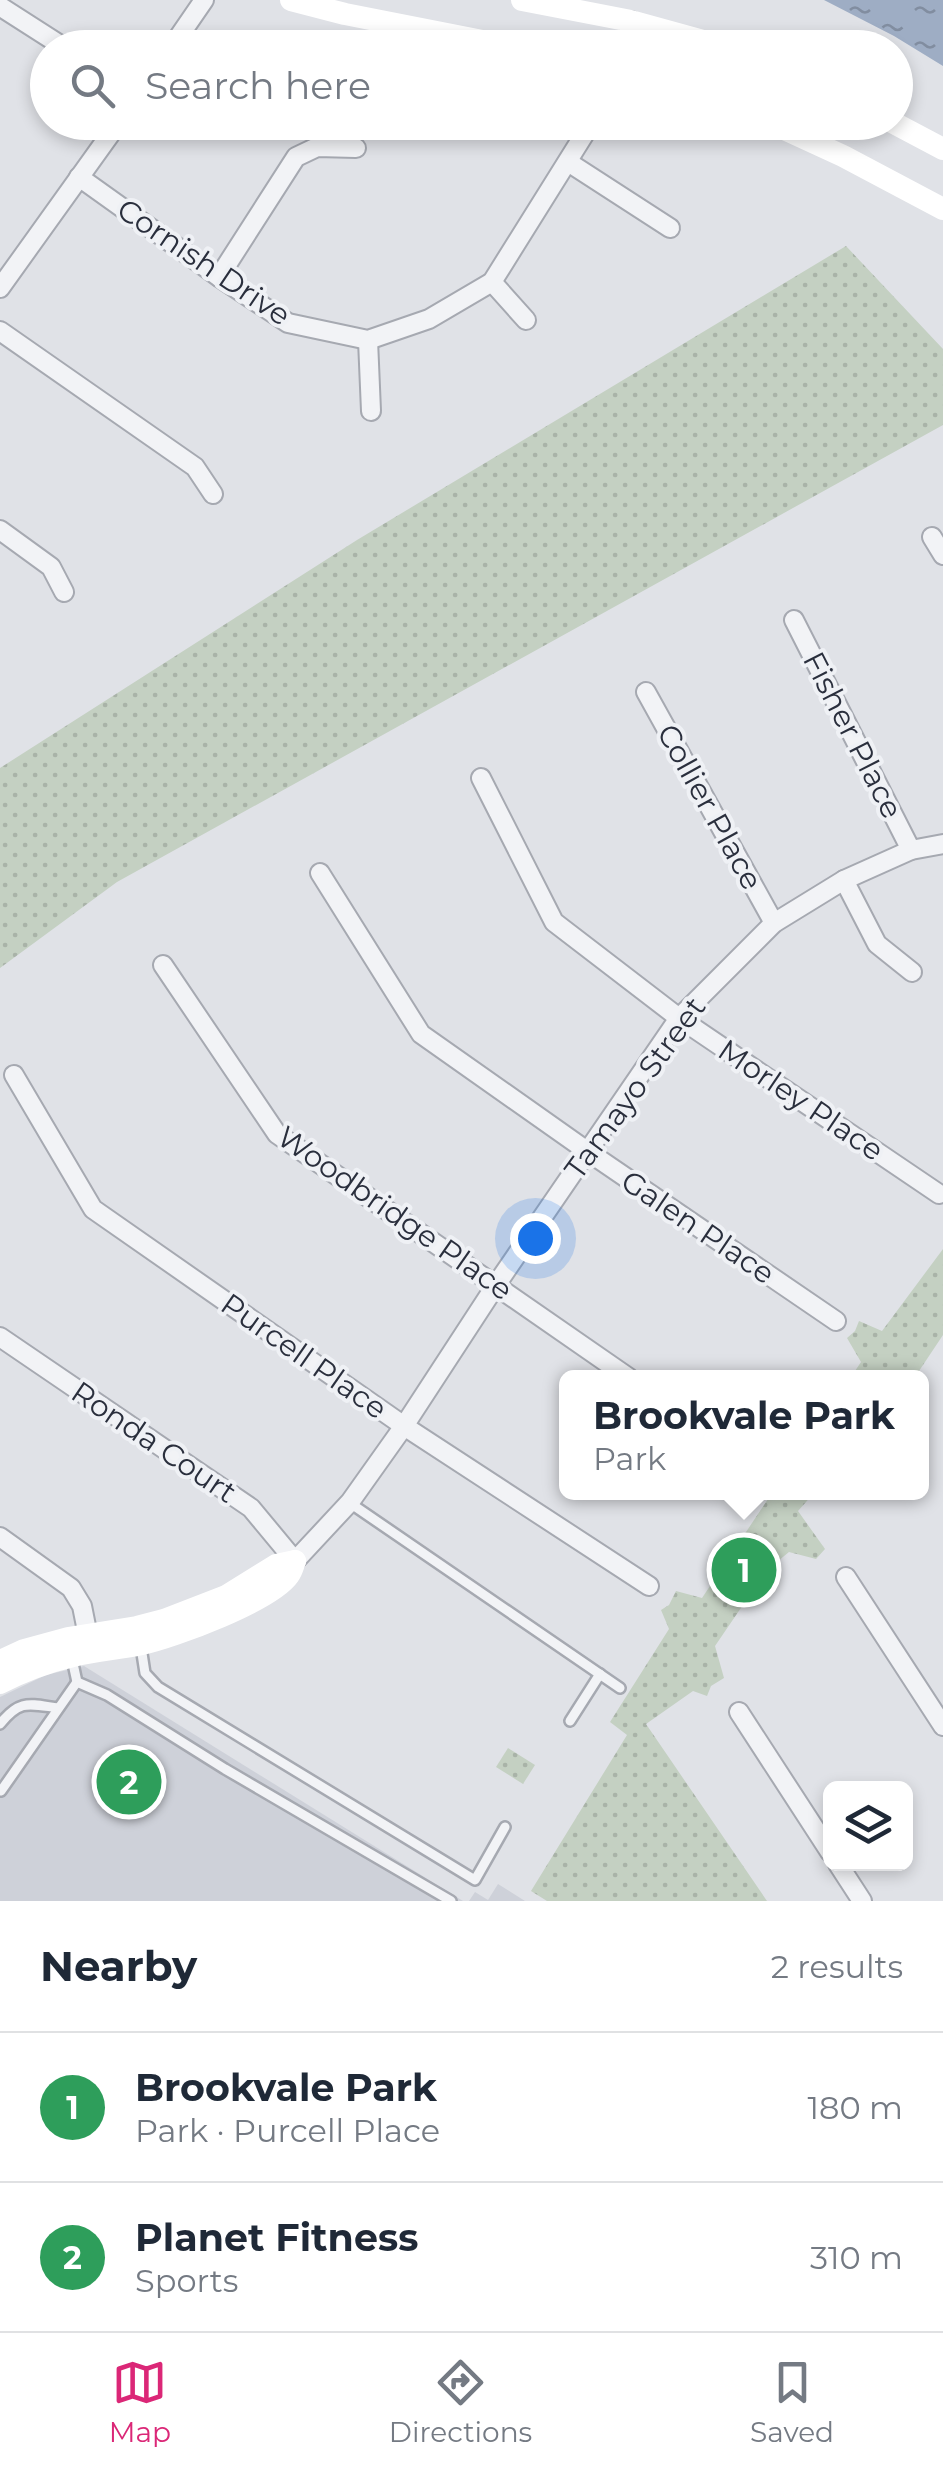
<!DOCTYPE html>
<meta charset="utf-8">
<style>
:root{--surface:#fff;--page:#f6f6f7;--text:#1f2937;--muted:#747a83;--line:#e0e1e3;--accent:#db2777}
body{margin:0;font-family:Montserrat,sans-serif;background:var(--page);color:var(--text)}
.controls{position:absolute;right:30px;bottom:30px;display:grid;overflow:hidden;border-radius:15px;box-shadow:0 5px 15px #0003}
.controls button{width:90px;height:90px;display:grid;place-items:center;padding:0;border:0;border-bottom:2px solid var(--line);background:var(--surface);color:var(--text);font:50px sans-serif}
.you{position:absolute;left:535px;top:1238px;width:35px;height:35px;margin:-25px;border:8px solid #fff;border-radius:50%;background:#1a73e8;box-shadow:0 0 0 15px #1a73e833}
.badge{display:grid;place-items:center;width:65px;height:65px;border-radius:50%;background:var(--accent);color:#fff;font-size:32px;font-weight:700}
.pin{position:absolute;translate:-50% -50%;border:5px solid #fff;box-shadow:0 2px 10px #0006}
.popup{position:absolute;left:559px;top:1370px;width:370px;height:130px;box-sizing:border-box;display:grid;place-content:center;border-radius:15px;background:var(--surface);filter:drop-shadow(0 2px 8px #0005);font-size:32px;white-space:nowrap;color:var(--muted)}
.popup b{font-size:38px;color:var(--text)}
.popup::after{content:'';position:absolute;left:50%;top:100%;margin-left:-20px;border:20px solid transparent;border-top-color:var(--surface)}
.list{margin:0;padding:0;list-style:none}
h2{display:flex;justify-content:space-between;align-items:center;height:130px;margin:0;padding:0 40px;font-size:42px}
h2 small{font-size:32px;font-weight:400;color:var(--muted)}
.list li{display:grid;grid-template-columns:65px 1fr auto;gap:30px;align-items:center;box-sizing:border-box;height:150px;padding:0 40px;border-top:2px solid var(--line)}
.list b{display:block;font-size:38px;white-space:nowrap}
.list p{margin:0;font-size:32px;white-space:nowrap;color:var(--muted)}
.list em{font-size:32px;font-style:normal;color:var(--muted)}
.icon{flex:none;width:55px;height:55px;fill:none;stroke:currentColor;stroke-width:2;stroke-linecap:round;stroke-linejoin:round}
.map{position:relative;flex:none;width:943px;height:1901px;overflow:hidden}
.search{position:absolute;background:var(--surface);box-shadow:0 5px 15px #0003;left:30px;right:30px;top:30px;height:110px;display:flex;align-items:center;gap:25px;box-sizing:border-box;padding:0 35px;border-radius:55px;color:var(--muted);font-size:38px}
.sheet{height:430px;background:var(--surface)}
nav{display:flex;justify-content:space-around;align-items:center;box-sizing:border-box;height:140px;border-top:2px solid var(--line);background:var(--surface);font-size:28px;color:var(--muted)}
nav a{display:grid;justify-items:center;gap:5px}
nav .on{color:var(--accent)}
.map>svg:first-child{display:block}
.built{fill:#ced1d9}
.green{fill:url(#green-dots)}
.water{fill:url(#water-ripples)}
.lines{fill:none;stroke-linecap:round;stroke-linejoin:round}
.lane-casing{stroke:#a6a9b1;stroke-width:14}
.street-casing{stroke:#a6a9b1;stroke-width:22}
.lane{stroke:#f2f3f6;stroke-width:9}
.street{stroke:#f2f3f6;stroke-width:18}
.secondary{stroke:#fff;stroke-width:22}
.labels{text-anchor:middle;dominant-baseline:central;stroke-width:8;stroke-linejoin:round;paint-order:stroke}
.street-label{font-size:30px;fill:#2a2f3d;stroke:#eff1f5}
</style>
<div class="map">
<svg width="943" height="1901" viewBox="0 0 943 1901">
<defs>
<pattern id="green-dots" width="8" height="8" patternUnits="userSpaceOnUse" patternTransform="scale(2.5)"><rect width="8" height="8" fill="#c4d0c2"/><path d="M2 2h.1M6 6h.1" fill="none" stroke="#a9b3a8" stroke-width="1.8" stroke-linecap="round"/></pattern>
<pattern id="water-ripples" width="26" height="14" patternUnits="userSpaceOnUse" patternTransform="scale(2.5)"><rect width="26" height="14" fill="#9eadc4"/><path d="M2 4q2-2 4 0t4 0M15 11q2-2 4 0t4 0" fill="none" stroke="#818da0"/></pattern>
</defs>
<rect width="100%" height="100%" fill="#e0e2e7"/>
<!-- built -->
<g class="built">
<polygon points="84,1666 463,1901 0,1901 0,1697 46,1675"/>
<polygon points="498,1884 525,1901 469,1901 475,1892 488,1900"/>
</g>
<!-- green -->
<g class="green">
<polygon points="846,246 943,349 943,425 117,882 0,968 0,768 357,540"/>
<polygon points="943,1249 943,1335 915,1377 851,1377 861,1362 847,1338 855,1331 859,1321 882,1331"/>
<polygon points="768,1493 814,1493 798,1511 825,1549 816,1559 789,1552 754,1581 745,1602 715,1646 724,1678 711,1686 707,1696 693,1691 646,1724 767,1901 547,1901 531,1891 627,1735 610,1722 669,1629 661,1610 669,1605 676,1591 702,1598 770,1496"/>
<polygon points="508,1748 535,1765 523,1784 496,1767"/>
</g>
<!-- water -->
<polygon class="water" points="824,0 943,0 943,66 894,36"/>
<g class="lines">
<!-- lane casing -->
<g class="lane-casing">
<g id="lane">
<polyline points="350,1503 620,1688"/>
<polyline points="141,1647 145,1673 158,1687 475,1880 505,1827"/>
<polyline points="72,1659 77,1682 107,1695 225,1769 451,1901"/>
<polyline points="570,1721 600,1674"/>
<path d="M 0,1724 C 20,1699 29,1704 58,1708"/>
<polyline points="1,1791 77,1682"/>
</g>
</g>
<!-- street casing -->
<g class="street-casing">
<g id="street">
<polyline points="0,8 1,7 65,48"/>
<polyline points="171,48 204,0"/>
<polyline points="628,48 631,21"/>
<polyline points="568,162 670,228"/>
<polyline points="79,177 219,277 288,323 368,340 429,319 492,282 592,122"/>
<polyline points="219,277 296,157 317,147 356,148"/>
<polyline points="492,282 526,320"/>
<polyline points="0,288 119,122"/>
<polyline points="0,331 195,467 213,494"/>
<polyline points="368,340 371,411"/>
<polyline points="0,530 51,567 64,592"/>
<polyline points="932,537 943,555"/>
<polyline points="794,620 911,850"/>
<polyline points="646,692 774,923"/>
<polyline points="481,778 554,922 679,1018 939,1194"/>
<polyline points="320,873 421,1034 587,1151 836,1321"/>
<polyline points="844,880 877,944 912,972"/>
<polyline points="163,965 277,1134 629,1378"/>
<polyline points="14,1075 93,1209 404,1426 649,1586"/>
<polyline points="0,1337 251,1508 295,1561 350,1502 404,1426 496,1285 679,1018 774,923 844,880 911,850 943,844"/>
<polyline points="0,1537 71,1588 82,1606 90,1646"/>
<polyline points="846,1577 943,1726"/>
<polyline points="739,1712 830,1852"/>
<polyline points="838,1864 862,1901"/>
</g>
</g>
<!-- lane -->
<use href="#lane" class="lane"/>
<!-- street -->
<use href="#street" class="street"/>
<!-- secondary -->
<g class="secondary">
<polyline points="291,0 345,14 518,48"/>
<polyline points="522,0 631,21 729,48"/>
<polyline points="769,122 843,156 943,209"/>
<polyline points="892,122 943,149"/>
<polyline points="0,1661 24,1650 68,1638 137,1627 164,1620 226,1596 276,1565 295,1561"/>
<path d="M 0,1683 C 23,1671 48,1662 73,1656 C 96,1650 119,1649 142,1644 C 174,1637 271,1601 289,1575 C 292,1571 293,1566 295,1561"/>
</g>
</g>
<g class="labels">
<!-- street labels -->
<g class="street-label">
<text transform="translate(204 262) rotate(34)">Cornish Drive</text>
<text transform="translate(853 735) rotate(63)">Fisher Place</text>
<text transform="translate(710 807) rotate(61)">Collier Place</text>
<text transform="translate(635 1088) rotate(-54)">Tamayo Street</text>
<text transform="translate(801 1100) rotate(34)">Morley Place</text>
<text transform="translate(395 1213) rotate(35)">Woodbridge Place</text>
<text transform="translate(698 1227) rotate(34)">Galen Place</text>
<text transform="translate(304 1356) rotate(35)">Purcell Place</text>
<text transform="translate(154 1442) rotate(34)">Ronda Court</text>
</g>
</g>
</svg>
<div class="controls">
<button><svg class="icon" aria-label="layers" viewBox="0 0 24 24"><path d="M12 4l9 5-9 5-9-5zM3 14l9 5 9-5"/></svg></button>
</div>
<div class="you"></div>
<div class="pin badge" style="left:744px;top:1570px;background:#2e9e5b">1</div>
<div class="popup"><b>Brookvale Park</b>Park</div>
<div class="pin badge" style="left:129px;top:1782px;background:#2e9e5b">2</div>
<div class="search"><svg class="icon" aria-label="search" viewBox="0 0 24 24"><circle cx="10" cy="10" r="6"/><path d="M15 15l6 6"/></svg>Search here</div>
</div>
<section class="sheet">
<h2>Nearby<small>2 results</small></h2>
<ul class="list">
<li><span class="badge" style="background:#2e9e5b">1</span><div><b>Brookvale Park</b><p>Park · Purcell Place</p></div><em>180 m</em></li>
<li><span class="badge" style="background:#2e9e5b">2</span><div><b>Planet Fitness</b><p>Sports</p></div><em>310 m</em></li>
</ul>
</section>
<nav>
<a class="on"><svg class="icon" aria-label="map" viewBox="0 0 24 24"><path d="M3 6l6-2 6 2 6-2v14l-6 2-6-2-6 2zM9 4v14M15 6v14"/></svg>Map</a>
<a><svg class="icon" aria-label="directions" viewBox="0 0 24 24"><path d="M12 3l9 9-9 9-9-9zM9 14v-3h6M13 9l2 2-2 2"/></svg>Directions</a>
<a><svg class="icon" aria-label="saved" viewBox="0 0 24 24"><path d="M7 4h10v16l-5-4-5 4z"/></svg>Saved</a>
</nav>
